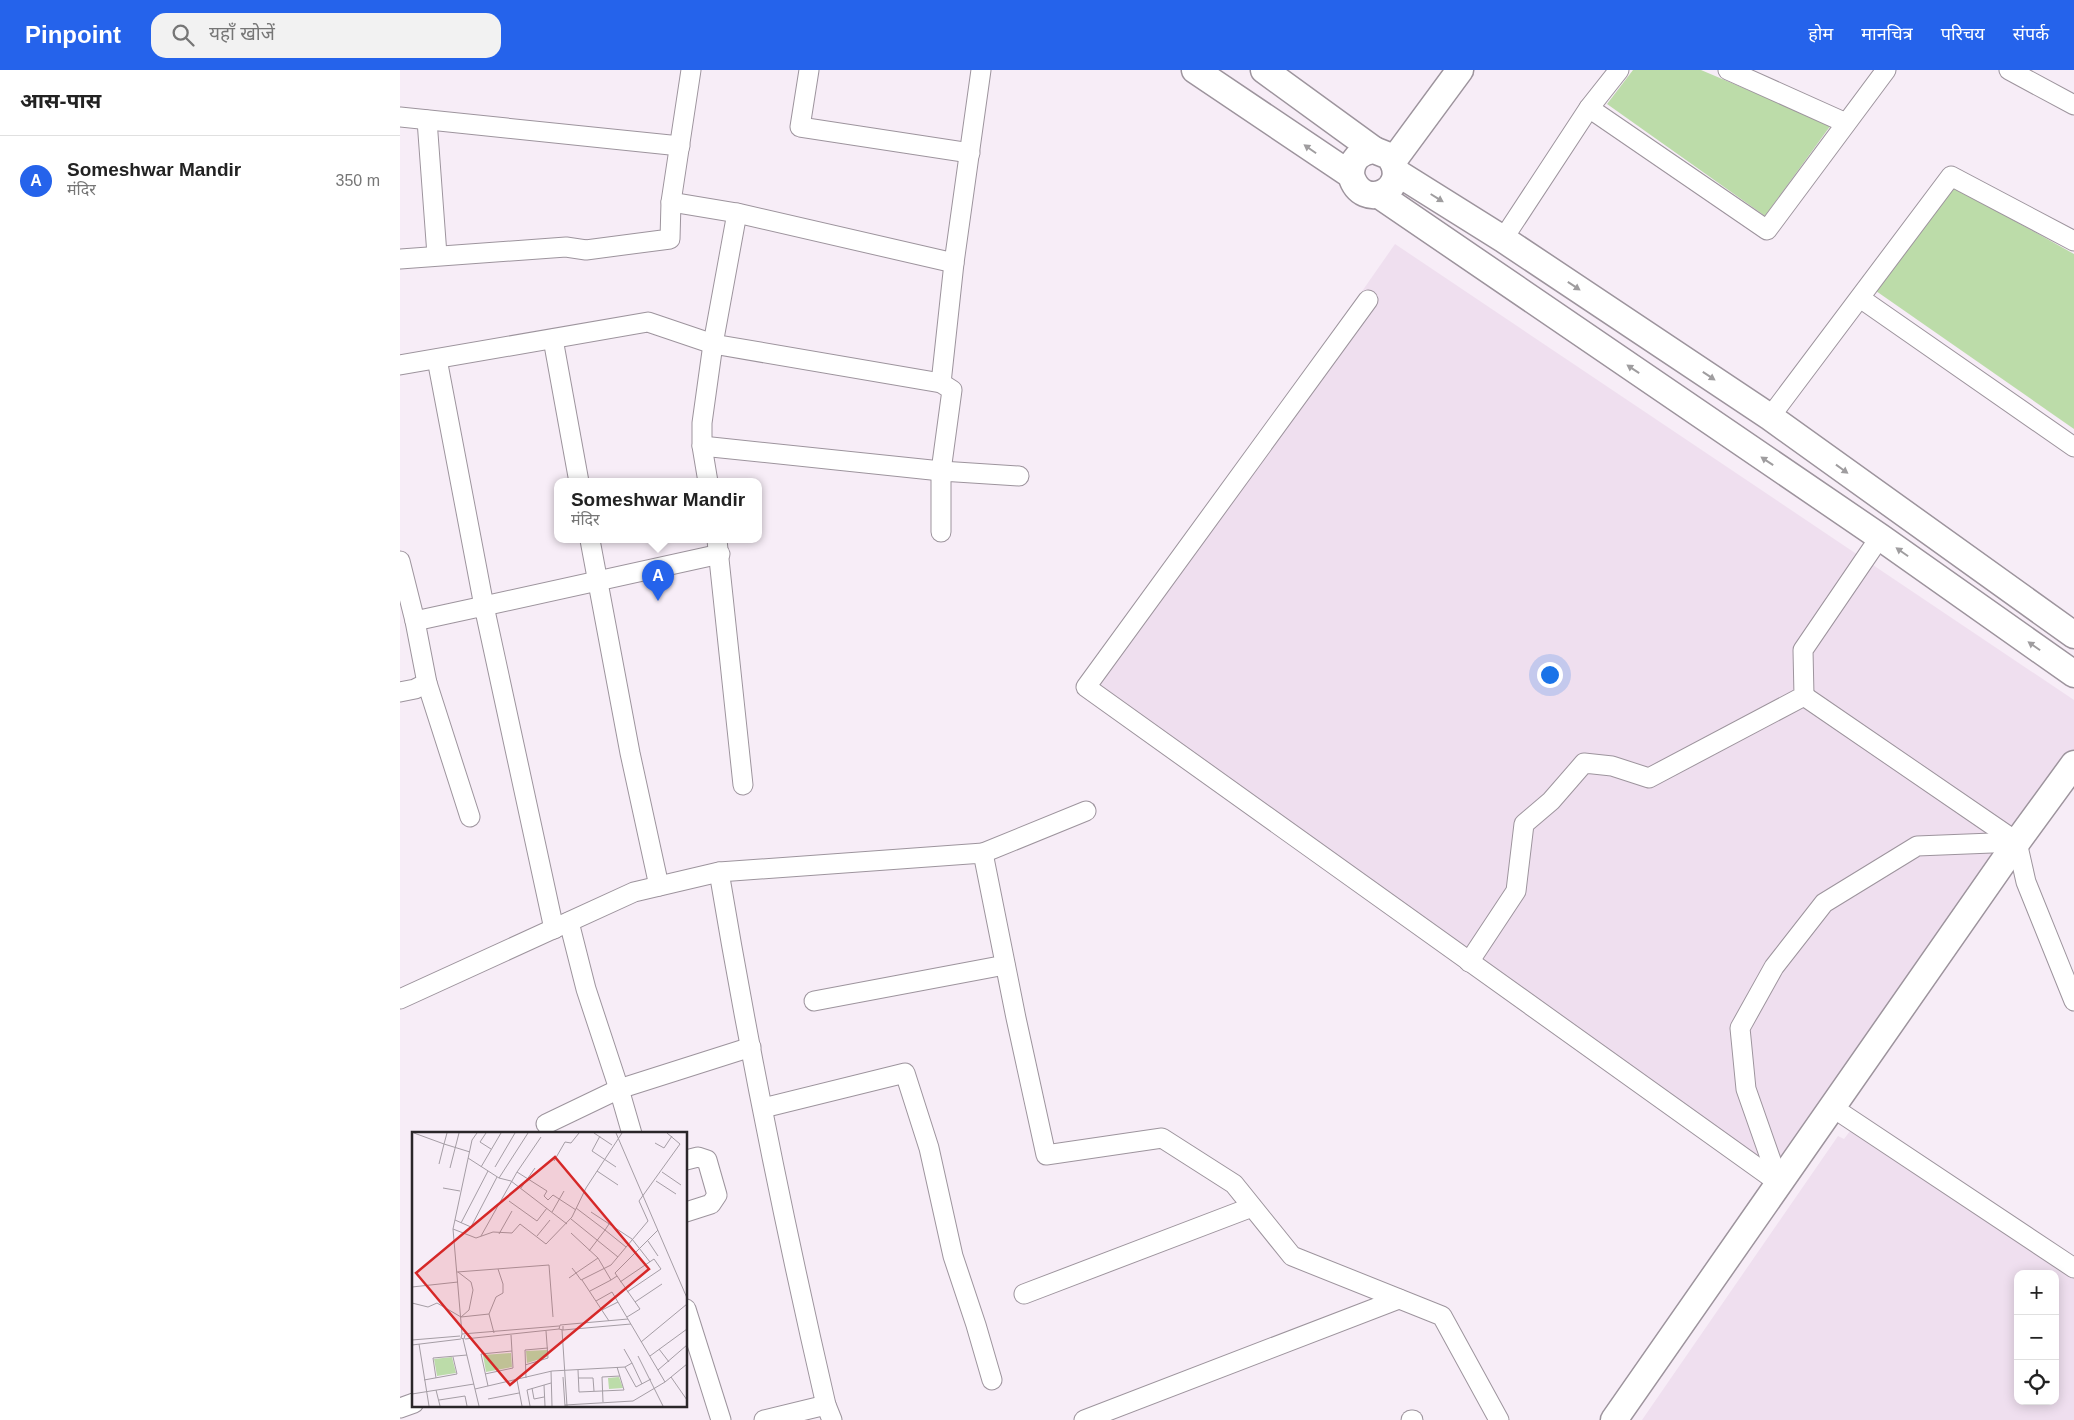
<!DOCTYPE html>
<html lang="hi">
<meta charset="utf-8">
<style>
:root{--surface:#fff;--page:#f2f2f2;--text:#222;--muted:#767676;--line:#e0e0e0;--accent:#2563eb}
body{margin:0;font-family:Arial,"Noto Sans Devanagari",sans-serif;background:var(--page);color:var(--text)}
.controls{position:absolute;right:15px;bottom:15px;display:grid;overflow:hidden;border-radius:10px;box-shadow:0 2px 12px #0003}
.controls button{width:45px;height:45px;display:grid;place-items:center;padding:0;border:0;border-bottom:1px solid var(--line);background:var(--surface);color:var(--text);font:25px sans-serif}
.you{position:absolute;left:1149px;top:604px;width:18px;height:18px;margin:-12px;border:4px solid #fff;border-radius:50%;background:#1a73e8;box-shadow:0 0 0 8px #1a73e833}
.badge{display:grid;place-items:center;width:32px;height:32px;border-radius:50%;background:var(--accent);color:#fff;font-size:16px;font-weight:700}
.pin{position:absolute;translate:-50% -41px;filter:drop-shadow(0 1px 2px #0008)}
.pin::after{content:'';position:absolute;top:26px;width:18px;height:15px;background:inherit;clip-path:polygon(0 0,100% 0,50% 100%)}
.popup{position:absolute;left:154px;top:408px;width:208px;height:65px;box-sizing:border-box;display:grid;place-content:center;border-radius:10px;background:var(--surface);filter:drop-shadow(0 1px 4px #0005);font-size:16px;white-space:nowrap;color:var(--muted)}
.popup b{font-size:19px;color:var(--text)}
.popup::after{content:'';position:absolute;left:50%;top:100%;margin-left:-10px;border:10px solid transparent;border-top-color:var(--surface)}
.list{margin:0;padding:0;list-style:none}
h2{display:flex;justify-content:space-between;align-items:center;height:65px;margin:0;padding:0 20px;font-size:21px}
h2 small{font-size:16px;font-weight:400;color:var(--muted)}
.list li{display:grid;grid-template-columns:32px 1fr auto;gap:15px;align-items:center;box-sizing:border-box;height:90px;padding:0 20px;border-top:1px solid var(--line)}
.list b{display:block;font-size:19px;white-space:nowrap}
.list p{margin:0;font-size:16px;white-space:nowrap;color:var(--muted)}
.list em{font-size:16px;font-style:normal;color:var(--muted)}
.icon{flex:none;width:28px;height:28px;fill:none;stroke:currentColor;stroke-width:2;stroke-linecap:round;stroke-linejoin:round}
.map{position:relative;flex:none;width:1674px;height:1350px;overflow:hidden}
header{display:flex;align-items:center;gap:30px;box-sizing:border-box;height:70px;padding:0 25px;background:var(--accent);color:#fff}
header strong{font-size:24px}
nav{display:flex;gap:28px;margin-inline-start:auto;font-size:18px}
.search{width:350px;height:45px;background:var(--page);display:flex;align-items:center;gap:12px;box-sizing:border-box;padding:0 18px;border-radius:15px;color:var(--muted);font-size:19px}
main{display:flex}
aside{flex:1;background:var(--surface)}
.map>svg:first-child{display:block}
.built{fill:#efdfef;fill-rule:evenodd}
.green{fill:#bcdca9}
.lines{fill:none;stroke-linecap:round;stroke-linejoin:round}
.street-casing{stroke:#9d949d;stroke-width:21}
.secondary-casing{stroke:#9d949d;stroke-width:29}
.street{stroke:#fff;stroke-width:19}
.secondary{stroke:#fff;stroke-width:26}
.oneway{fill:#9f9d9f}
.inset-road{fill:none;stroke:#a59da5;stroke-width:1}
.view{fill:#d62828;fill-opacity:0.15;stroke:#d62828;stroke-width:2.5}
.inset-edge{fill:none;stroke:#2a2629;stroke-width:2.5}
</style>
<header>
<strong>Pinpoint</strong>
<div class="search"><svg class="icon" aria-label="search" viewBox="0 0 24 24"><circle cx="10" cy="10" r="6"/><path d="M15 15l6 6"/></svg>यहाँ खोजें</div>
<nav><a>होम</a><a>मानचित्र</a><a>परिचय</a><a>संपर्क</a></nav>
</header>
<main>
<aside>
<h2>आस-पास<small></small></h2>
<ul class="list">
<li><span class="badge">A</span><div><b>Someshwar Mandir</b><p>मंदिर</p></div><em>350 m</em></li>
</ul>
</aside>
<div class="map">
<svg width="1674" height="1350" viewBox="0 0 1674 1350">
<rect width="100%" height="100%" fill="#f7edf7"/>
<!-- built -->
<g class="built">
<polygon points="995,174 1674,630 1674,695 1379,1113 686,617"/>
<path d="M 1456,1053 L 1674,1203 L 1674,1350 L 1242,1350 L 1438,1066 L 1444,1069 ZM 1618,1204 L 1655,1204 L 1655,1331 L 1618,1331 Z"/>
</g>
<!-- green -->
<g class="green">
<polygon points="1233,0 1301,0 1431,55 1365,146 1207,34"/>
<polygon points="1552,116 1674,184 1674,359 1476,221"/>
</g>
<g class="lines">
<!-- street casing -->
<g class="street-casing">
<g id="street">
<polyline points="409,0 400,57 570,83"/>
<polyline points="1328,0 1446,53"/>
<polyline points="1609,0 1674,35"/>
<polyline points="1189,38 1367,160 1486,0"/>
<polyline points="0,47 280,76"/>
<polyline points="27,50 37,185"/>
<polyline points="271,132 337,143 313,274 302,353 302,376 308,412"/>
<polyline points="337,143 554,193"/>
<polyline points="1103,169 1189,38 1219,0"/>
<polyline points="0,189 166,177 186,180 270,169 271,132 291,0"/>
<polyline points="1460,228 1674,377"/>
<polyline points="968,230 686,617 1379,1113"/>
<polyline points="153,269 179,412"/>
<polyline points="37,289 84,536 320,484"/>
<polyline points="0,295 248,252 313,274 541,313 552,320 541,401 302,376"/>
<polyline points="541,313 554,193 581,0"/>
<polyline points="1370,347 1551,106 1674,171"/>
<polyline points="541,462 541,401 619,406"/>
<polyline points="190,470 230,683 259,816"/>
<polyline points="317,470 343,715"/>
<polyline points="0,491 15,551 27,613 70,747"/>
<polyline points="15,551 84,536 154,859"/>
<polyline points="0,622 15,619 27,613"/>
<polyline points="1404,626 1617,772 1626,812 1674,931"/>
<polyline points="583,783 686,741"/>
<path d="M 319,802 C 349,981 385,1158 426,1335 L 432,1350"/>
<polyline points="169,852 186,919 219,1019 232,1064"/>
<polyline points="1069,892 1116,821 1124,754 1151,731 1184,693 1212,696 1249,708 1404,626 1403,580 1480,467"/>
<polyline points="0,929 234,822 319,802 583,783 616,948 646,1085 762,1068 834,1114 892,1186 1042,1246 1099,1350"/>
<polyline points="414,931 605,895"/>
<polyline points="1432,1037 1674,1198"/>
<polyline points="363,1038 505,1003 529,1078 553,1186 576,1255 592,1310"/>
<polyline points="146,1054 219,1019 351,977"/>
<polyline points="286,1090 298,1087 307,1090 317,1125 311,1134 286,1142"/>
<polyline points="1379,1113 1346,1019 1340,958 1374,897 1424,833 1517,776 1617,772"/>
<polyline points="624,1224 852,1137"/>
<polyline points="286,1239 321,1350"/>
<polyline points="0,1338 14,1333"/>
<polyline points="364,1350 426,1335"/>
<polyline points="684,1350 999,1229"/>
<polyline points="1011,1350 1013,1350"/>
</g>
</g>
<!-- secondary casing -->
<g class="secondary-casing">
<g id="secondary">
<path d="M 795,0 L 951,105 C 962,145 1014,118 989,86 L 974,80 C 959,82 951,90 951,105"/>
<polyline points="864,0 974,80"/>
<polyline points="993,91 1060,0"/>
<polyline points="996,102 1103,169 1370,347 1674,565"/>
<polyline points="979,125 1480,467 1674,604"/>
<polyline points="1214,1350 1617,772 1674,694"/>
</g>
</g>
<!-- street -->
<use href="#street" class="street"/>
<!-- secondary -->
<use href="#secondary" class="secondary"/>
</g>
<!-- one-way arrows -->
<defs><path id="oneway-solid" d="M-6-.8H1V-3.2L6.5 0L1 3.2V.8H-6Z" transform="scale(1.25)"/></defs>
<g class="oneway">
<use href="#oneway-solid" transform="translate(910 79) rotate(-145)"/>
<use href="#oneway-solid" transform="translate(1037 128) rotate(32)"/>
<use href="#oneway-solid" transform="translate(1174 216) rotate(34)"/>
<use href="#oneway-solid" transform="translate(1233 299) rotate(-146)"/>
<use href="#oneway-solid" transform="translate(1309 306) rotate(34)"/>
<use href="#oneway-solid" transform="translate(1367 391) rotate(-146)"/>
<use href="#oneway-solid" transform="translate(1442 399) rotate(36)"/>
<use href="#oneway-solid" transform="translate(1502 482) rotate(-145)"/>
<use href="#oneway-solid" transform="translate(1634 576) rotate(-145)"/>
</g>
<!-- overview -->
<g transform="translate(12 1062)">
<rect width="275" height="275" fill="#f7edf7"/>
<path d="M 135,218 L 135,225 L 115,231 L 114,219 ZM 99,221 L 100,235 L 74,240 L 71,223 ZM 40,225 L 44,241 L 25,244 L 22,227 ZM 207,245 L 211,256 L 197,257 L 196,246 Z" fill="#bcdca9"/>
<path class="inset-road" d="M 2,1 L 32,12 L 27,32M 35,1 L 32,12 L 58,20M 74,1 L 68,10 L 79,17M 182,1 L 200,13M 204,1 L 275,166M 188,4 L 180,19 L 204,35M 243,11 L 252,16 L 260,4M 56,26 L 87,46 L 99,49 L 155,92M 142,29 L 153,10 L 159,11 L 167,1M 69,35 L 89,1M 83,35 L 103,1M 38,36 L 47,1M 185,39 L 206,53M 105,40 L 129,5M 250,40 L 269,53M 87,46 L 116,1M 244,49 L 264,62M 31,56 L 48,59M 109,56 L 123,36M 97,69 L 125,89 L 135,76M 164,76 L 193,98 L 197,92M 140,80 L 152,59M 179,80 L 220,107 L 238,130M 159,87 L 206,125M 43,88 L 59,95 L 85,45M 49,91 L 76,39M 41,97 L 64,106 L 81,100 L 100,101 L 108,92 L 134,112 L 160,85 L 174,56 L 210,1M 159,101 L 186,126 L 199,148 L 205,144M 87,102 L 100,79M 69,104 L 105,40 L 135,59 L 132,64 L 136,68 L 141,63 L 164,78M 125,104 L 138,88M 236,109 L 246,124M 177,119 L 193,98 L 214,115M 186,126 L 164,141 L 169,148 L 199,133 L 236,89 L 227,69 L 268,12 L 255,1M 45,140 L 137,133 L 141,185M 46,140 L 59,150 L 61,158 L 57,178 L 49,185M 157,146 L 164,141 L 160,136M 170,148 L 197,189M 208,150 L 242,127 L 249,137 L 215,160M 0,155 L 46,150M 178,159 L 199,148M 223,170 L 250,152M 0,171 L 16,175 L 25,171 L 49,185 L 77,182M 190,178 L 206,170M 215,185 L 228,177 L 203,141 L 246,98M 151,194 L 151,198 L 147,197 L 148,193 L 216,187M 150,198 L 155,274M 151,198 L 219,192M 82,201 L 77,182 L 84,165 L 91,161 L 91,152 L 86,137M 50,202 L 41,97 L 60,8 L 65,1M 53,203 L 52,207 L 49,206 L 50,202 L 147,194M 51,207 L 67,274M 53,207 L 147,197M 0,208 L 48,204M 229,210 L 275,172M 7,212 L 17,274M 0,213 L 49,207M 212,217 L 220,231 L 213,235M 247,217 L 257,230M 226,224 L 251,274M 238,224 L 275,197M 220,231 L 230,252M 113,233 L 136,226 L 134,199M 166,238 L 167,260 L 212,258 L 205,235M 246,238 L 275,213M 139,239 L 140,274M 73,242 L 101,236 L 99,203M 151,245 L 153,274M 259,245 L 275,268M 24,246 L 21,226 L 55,223M 114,246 L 113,218 L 136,216M 166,246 L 181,246 L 182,259M 12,248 L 45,242 L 41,225M 105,248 L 110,274M 253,250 L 275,232M 132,253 L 133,274M 76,254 L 69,222 L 100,219M 120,256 L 122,267 L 132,265M 63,257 L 140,239 L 213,235 L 224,255 L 239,247M 24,258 L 28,274M 0,262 L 62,252M 76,267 L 107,261M 27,268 L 53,264 L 55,274M 191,270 L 190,245 L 208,244M 153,273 L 221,269 L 253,250 L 200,160 L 184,169M 118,274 L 115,258 L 139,251"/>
<path class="view" d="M 143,25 L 237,137 L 98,253 L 4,141 Z"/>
<rect width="275" height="275" class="inset-edge"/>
</g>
</svg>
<div class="controls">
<button>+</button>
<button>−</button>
<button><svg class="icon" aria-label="locate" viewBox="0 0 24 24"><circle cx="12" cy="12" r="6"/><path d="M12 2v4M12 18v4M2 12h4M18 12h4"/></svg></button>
</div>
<div class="you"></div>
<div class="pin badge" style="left:258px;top:531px">A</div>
<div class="popup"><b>Someshwar Mandir</b>मंदिर</div>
</div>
</main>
